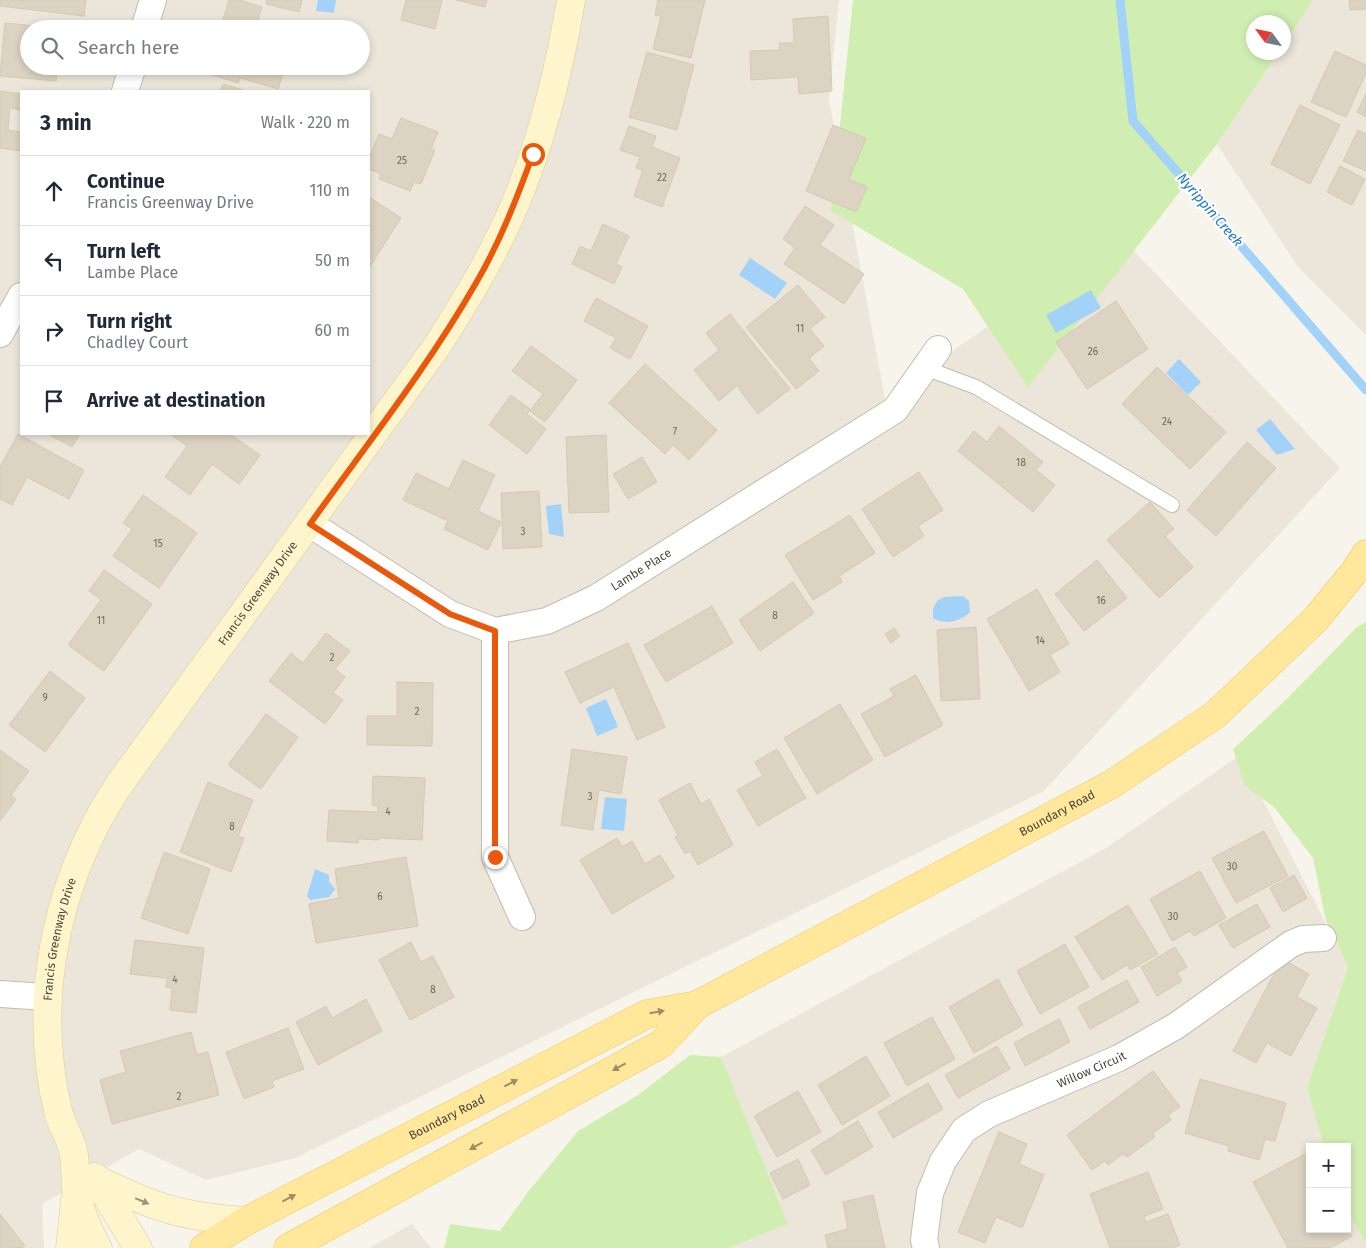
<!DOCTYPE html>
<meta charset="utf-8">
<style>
:root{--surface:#fff;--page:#f6f6f7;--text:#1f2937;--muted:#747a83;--line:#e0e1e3}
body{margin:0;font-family:"Fira Sans",sans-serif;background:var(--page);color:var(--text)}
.controls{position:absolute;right:15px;bottom:15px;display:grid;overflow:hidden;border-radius:0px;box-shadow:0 2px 8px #0003}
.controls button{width:45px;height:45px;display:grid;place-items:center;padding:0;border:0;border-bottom:1px solid var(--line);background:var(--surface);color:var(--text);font:25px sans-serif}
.compass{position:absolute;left:1246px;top:15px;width:45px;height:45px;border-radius:50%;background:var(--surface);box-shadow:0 2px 8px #0003;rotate:303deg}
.stop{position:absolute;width:15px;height:15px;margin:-11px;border:4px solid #ea580c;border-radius:50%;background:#fff}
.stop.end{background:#ea580c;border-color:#fff;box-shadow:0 1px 5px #0008}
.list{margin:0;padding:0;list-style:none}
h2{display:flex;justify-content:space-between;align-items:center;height:65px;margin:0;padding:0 20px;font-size:21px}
h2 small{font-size:16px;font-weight:400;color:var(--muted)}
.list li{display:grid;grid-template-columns:32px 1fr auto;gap:15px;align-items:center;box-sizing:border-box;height:70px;padding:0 20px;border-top:1px solid var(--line)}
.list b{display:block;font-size:19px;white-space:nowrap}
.list p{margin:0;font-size:16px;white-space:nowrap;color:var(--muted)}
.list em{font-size:16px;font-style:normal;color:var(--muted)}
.icon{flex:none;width:28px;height:28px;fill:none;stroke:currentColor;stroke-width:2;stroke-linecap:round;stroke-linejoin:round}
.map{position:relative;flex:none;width:1366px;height:1248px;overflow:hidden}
.search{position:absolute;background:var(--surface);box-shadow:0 2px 8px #0003;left:20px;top:20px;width:350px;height:55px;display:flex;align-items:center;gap:12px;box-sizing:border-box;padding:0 18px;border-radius:28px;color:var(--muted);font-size:19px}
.panel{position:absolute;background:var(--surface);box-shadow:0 2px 8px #0003;left:20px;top:90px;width:350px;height:345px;border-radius:0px}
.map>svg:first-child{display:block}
.residential{fill:#ebe6d9;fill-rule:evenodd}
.green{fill:#d0eeb1}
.water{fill:#a3d2f8}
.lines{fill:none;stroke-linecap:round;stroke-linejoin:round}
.stream{stroke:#a3d2f8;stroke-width:9}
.building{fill:#ddd3c2;stroke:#d5c9b1}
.service-casing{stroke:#c4bcac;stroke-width:16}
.minor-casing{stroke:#c4bcac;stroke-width:28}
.secondary-casing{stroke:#dbcb97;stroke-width:29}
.primary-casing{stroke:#f0ca60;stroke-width:29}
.service{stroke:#fff;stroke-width:14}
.minor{stroke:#fff;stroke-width:26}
.secondary{stroke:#fff5cd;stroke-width:28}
.primary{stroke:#ffe79c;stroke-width:28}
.oneway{fill:#9d8e64}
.oneway2{fill:#9d947a}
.route{stroke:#ea580c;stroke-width:6}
.labels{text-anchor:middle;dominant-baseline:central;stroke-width:4.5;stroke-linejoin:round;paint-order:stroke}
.number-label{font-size:10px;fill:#70685a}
.street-label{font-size:12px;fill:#4c4537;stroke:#fff}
.water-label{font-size:14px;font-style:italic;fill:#247ac5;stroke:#fff}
</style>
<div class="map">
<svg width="1366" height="1248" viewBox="0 0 1366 1248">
<rect width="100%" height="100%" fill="#f7f4eb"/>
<!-- residential -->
<g class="residential">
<path d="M 0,0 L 839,0 L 829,99 L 885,399 L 1118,234 L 1340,468 L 1044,791 L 295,1158 L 206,1180 L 139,1149 L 42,1204 L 44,1248 L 0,1248 ZM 29,29 L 361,29 L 361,66 L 29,66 ZM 21,91 L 369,91 L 369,434 L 21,434 Z"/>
<polygon points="1313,0 1366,0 1366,335 1298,267 1217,144 1278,53 1284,52 1284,44"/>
<polygon points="1240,755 1348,967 1307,1088 1324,1147 1310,1147 1310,1229 1347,1229 1347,1211 1366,1243 1366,1248 729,1248 788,1224 721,1057 1106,848"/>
<polygon points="412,1224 431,1248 369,1248"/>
</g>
<!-- green -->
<g class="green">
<polygon points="853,0 1313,0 1284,44 1284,22 1254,22 1254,52 1278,53 1217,144 1028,387 963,289 831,211"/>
<polygon points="1366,622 1366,1243 1347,1211 1347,1147 1324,1147 1307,1088 1348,967 1326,921 1313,858 1274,807 1245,786 1233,749 1287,699 1357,627"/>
<polygon points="690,1055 721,1057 788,1224 729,1248 444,1248 450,1224 500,1231 528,1192 578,1131 638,1095"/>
</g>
<!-- water -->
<g class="water">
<polygon points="318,0 336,0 334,13 316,11"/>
<polygon points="750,258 787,283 775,299 739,275"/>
<polygon points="1091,290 1101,308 1056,333 1046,315"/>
<polygon points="1179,359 1201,382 1188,395 1166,373"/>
<polygon points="1270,419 1295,449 1277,455 1256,430"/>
<polygon points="561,504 564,537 549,534 546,506"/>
<path d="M 963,596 L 969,601 L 970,612 C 960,622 945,625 933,618 L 933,609 L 937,601 L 944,597 Z"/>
<polygon points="606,699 618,727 597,736 586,708"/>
<polygon points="605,797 627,799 624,831 601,829"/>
<polygon points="315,869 329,875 329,882 335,889 329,897 310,900 307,896"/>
</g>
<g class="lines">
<!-- stream -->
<polyline class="stream" points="1120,0 1133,121 1366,390"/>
</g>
<!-- building -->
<g class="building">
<polygon points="0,0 86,0 84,16 0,6"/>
<polygon points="229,0 239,0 262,7 255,29 220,29"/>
<polygon points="266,0 302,0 299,12 266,4"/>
<polygon points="406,0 442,0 435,29 401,20"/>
<polygon points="456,0 487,0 485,7"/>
<polygon points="658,0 705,0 691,58 653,49 661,16 655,15"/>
<polygon points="1349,0 1366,0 1366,9 1350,10"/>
<polygon points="828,16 832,91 799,94 798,77 751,80 750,51 780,50 779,43 794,43 793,19"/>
<polygon points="5,23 66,29 29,29 29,66 58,66 56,81 0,76"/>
<polygon points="1335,51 1366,65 1366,73 1346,117 1311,102"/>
<polygon points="647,52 694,65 677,130 629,117"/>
<polygon points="208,66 285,66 278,89 240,78 238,83 206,73"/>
<polygon points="223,84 246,91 220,91"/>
<polygon points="0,91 21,94 21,110 10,108 8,130 21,132 21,151 0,148"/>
<polygon points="1366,94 1366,117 1357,112"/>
<polygon points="1300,105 1340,125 1310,184 1271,164"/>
<polygon points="401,118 438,132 431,149 435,150 421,184 414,182 410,191 379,179 381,174 369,169 369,159 379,134 392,139"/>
<polygon points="833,125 866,138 849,179 867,187 856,212 806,191"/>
<polygon points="629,126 656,136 652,147 680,158 662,207 634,196 643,170 636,168 640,157 620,150"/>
<polygon points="1358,130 1366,134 1366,171 1343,161"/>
<polygon points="1340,166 1365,179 1352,205 1327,192"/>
<polygon points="369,197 401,218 369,268"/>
<polygon points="805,206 834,225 820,245 864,274 844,304 784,264 795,248 783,239"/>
<polygon points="603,224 629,236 616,264 622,267 614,284 572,264 580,246 591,251"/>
<polygon points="798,285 825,317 810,329 824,346 809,358 819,371 796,389 746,327"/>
<polygon points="596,298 648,326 630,359 610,348 616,338 584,321"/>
<polygon points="1116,301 1148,349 1087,389 1056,342"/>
<polygon points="730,314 790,389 758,414 737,386 719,401 694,370 719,350 706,333"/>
<polygon points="531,346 577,380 545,422 530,411 543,394 512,371"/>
<polygon points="645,364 717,430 689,460 673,445 665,454 609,403"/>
<polygon points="1157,367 1226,432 1190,469 1122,404"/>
<polygon points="511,395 530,409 527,414 546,429 527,454 489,425"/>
<polygon points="999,426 1043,462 1036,470 1055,485 1033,512 958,451 974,431 987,442"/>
<polygon points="18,434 84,470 69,499 27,477 12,505 0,499 0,467"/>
<polygon points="48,434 80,434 72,447"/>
<polygon points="170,434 230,434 260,455 239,484 212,464 190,495 165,477 187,446"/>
<polygon points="606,435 609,512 569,513 566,437"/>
<polygon points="1247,442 1276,468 1216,536 1187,510"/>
<polygon points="642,457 657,482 628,499 613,474"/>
<polygon points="463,460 495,475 478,511 501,522 488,550 444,529 448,521 403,500 416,473 449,489"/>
<polygon points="919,472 943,510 918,526 924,536 893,557 862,509"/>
<polygon points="539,491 542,547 503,549 501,493"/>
<polygon points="143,495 197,533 159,588 113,556 132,529 123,523"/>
<polygon points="1150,502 1174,529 1165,536 1193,567 1159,598 1107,540"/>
<polygon points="850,515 875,553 839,576 842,582 813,600 785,555"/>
<polygon points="1097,560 1127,598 1084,631 1055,594"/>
<polygon points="104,570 152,604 104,671 68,645 101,600 89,591"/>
<polygon points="793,582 814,613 760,651 739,620"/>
<polygon points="1037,589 1069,644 1050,655 1060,672 1029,691 987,619"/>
<polygon points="712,606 733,643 666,682 644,645"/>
<polygon points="976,627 980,699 941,701 937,630"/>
<polygon points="894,628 900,636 891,643 885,634"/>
<polygon points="326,633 350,651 335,669 345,677 333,693 343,700 325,724 269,681 291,653 303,663"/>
<polygon points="628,643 665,727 637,740 614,687 580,703 565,672"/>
<polygon points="50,671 85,698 45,752 9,725"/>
<polygon points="916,675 943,725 885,757 861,714 894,696 890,689"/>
<polygon points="397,682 433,683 432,746 367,745 367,716 397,716"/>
<polygon points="840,704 873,760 817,794 784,738"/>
<polygon points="266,714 298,737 261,789 228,765"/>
<polygon points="572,749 627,757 621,794 599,790 593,830 561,825"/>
<polygon points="777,749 806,798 758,826 737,790 763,776 755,762"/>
<polygon points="0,750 29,771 11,795 16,799 0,821"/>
<polygon points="373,776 425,778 422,840 379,838 379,840 359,839 358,843 327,841 329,810 378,812 378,806 372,805"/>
<polygon points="208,782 253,800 238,836 244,838 231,872 180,852"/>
<polygon points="690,783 701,804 709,799 733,845 698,865 690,851 685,854 675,837 678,835 659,800"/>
<polygon points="1264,831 1288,876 1236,903 1212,858"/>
<polygon points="617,838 622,847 632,841 645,864 660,855 674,877 612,914 580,860"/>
<polygon points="164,852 210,869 188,934 141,918"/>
<polygon points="406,857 418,926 316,943 309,904 339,898 335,869"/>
<polygon points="1200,871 1226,918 1194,936 1190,931 1172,941 1150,899"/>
<polygon points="1294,875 1307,898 1283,912 1270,888"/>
<polygon points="1257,904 1270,927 1233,948 1219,925"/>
<polygon points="1128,905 1158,954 1130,970 1127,965 1102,980 1075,937"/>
<polygon points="135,940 204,948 196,1013 170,1010 172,988 166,987 167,978 130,974"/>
<polygon points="411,942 421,962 433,956 454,997 410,1020 379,960"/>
<polygon points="1065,944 1089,987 1040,1014 1017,971"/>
<polygon points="1175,947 1187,967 1177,973 1182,981 1157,996 1141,967"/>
<polygon points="1282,959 1309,974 1297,997 1317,1008 1291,1056 1267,1043 1256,1063 1233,1051"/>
<polygon points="998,979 1023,1025 974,1053 949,1007"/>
<polygon points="1127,980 1139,1002 1090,1029 1078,1007"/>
<polygon points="366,999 382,1031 318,1065 296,1022 326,1006 332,1018"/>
<polygon points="932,1017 955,1059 907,1086 884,1043"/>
<polygon points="1059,1019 1070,1042 1025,1066 1014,1043"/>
<polygon points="288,1028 304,1069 272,1081 274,1087 244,1099 226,1052"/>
<polygon points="191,1032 197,1055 208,1052 219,1095 112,1124 100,1080 126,1072 120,1051"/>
<polygon points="997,1046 1010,1069 958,1098 945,1075"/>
<polygon points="866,1056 890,1096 842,1125 818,1085"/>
<polygon points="1153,1071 1180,1107 1168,1115 1171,1120 1153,1133 1155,1137 1127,1157 1123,1154 1108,1165 1105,1161 1092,1170 1067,1135"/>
<polygon points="1200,1079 1286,1103 1275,1141 1265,1139 1259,1160 1228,1151 1229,1146 1185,1133"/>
<polygon points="928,1083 943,1109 893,1138 878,1112"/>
<polygon points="798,1091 821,1132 777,1157 754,1116"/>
<polygon points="858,1121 873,1147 826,1175 811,1150"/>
<polygon points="999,1132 1027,1144 1019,1164 1044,1175 1022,1228 996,1217 985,1243 958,1232"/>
<polygon points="1307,1153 1310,1158 1310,1229 1347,1228 1352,1236 1330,1248 1288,1248 1253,1182"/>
<polygon points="798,1159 810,1185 783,1199 770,1173"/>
<polygon points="1148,1172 1163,1209 1144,1216 1146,1222 1168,1214 1180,1245 1171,1248 1110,1248 1090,1194"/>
<polygon points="873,1195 885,1248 828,1248 825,1235 848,1229 843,1202"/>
<polygon points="0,1214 25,1246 22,1248 0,1248"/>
</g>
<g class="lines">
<!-- service casing -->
<g class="service-casing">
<polyline id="service" points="925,368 976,387 1172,505"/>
</g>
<!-- minor casing -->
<g class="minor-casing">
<g id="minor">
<polyline points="144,29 153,0"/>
<polyline points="125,91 133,66"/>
<polyline points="0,334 21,296"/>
<path id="s1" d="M 310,524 L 450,614 L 495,631 L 547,621 L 596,598 L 895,410 L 938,349"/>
<polyline points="495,631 495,857 522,917"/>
<polyline points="0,994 47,997"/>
<path id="s2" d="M 926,1248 L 924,1240 L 930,1193 L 943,1161 L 964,1130 L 989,1114 L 1119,1058 L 1176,1026 L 1291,944 L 1303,939 L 1323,938"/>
</g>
</g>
<!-- secondary casing -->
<g class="secondary-casing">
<g id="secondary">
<polyline points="95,1177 138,1248"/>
<path d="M 98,1180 C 155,1208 183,1217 246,1221"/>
<polyline points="70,1248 75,1200"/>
<path id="s3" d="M 98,1248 C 88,1231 79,1208 76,1188 C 75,1176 76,1162 73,1150 C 70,1138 63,1127 59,1115 C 31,1003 55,885 116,789 L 437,346 C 465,302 492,258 513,209 C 542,142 559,72 571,0"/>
</g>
</g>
<!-- primary casing -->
<g class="primary-casing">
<g id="primary">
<path id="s4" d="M 204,1248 L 246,1221 L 647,1014 L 697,1005 L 1112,784 L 1215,715 L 1315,620 L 1355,571 L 1366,554"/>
<polyline points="288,1248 661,1044 697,1005"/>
</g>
</g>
<!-- service -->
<use href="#service" class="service"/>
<!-- minor -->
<use href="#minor" class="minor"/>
<!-- secondary -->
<use href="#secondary" class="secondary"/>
<!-- primary -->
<use href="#primary" class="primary"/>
</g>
<!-- one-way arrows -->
<defs><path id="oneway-solid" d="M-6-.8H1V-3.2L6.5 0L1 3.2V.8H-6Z" transform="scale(1.25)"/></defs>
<g class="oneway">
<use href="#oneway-solid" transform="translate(657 1012) rotate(-10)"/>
<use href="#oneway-solid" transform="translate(619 1067) rotate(151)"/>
<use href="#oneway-solid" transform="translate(511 1083) rotate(-27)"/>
<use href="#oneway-solid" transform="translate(476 1146) rotate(151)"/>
<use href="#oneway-solid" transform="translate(289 1198) rotate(-28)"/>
</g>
<use class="oneway2" href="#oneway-solid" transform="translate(142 1201) rotate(23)"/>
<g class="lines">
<!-- route -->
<path class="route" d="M 495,857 L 495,631 L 450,614 L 310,524 C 367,444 428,367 476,283 C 500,242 517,198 533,154"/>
</g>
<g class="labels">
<!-- number labels -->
<g class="number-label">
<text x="402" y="161">25</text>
<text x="662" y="178">22</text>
<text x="800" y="329">11</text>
<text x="1093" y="352">26</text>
<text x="1167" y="422">24</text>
<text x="675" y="432">7</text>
<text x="1021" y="463">18</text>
<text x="523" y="532">3</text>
<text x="158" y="544">15</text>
<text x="1101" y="601">16</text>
<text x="775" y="616">8</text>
<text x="101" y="621">11</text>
<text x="1040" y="641">14</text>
<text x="332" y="658">2</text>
<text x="45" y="698">9</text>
<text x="417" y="712">2</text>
<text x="590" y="797">3</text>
<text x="388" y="812">4</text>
<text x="232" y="827">8</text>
<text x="1232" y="867">30</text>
<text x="380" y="897">6</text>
<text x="1173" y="917">30</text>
<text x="175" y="980">4</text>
<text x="433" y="990">8</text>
<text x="179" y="1097">2</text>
</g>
<!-- street labels -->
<g class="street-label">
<text stroke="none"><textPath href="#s1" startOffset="375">Lambe Place</textPath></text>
<text stroke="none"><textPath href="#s3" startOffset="722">Francis Greenway Drive</textPath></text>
<text stroke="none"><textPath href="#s4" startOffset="960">Boundary Road</textPath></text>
<text stroke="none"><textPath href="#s3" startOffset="318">Francis Greenway Drive</textPath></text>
<text stroke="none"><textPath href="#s2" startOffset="269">Willow Circuit</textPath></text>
<text stroke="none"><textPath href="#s4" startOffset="276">Boundary Road</textPath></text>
</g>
<!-- water labels -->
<g class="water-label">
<text transform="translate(1210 210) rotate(49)">Nyrippin Creek</text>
</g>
</g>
</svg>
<div class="controls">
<button>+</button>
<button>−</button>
</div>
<svg class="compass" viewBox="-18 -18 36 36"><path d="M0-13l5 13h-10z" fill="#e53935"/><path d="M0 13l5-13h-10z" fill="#747a83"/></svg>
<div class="stop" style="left:533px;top:154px"></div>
<div class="stop end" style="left:495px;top:857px"></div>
<div class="search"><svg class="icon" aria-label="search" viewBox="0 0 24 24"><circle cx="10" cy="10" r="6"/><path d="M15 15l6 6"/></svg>Search here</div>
<section class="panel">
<h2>3 min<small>Walk · 220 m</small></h2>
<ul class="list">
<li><svg class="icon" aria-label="ahead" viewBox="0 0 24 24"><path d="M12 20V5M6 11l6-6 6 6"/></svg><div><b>Continue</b><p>Francis Greenway Drive</p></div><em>110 m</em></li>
<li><svg class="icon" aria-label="left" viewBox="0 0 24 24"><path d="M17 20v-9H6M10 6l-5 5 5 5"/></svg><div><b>Turn left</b><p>Lambe Place</p></div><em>50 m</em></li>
<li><svg class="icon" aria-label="right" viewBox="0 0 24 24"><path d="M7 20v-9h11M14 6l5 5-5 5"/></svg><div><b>Turn right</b><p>Chadley Court</p></div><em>60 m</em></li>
<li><svg class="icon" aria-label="arrive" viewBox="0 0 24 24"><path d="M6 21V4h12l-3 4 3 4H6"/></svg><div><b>Arrive at destination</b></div></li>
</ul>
</section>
</div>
